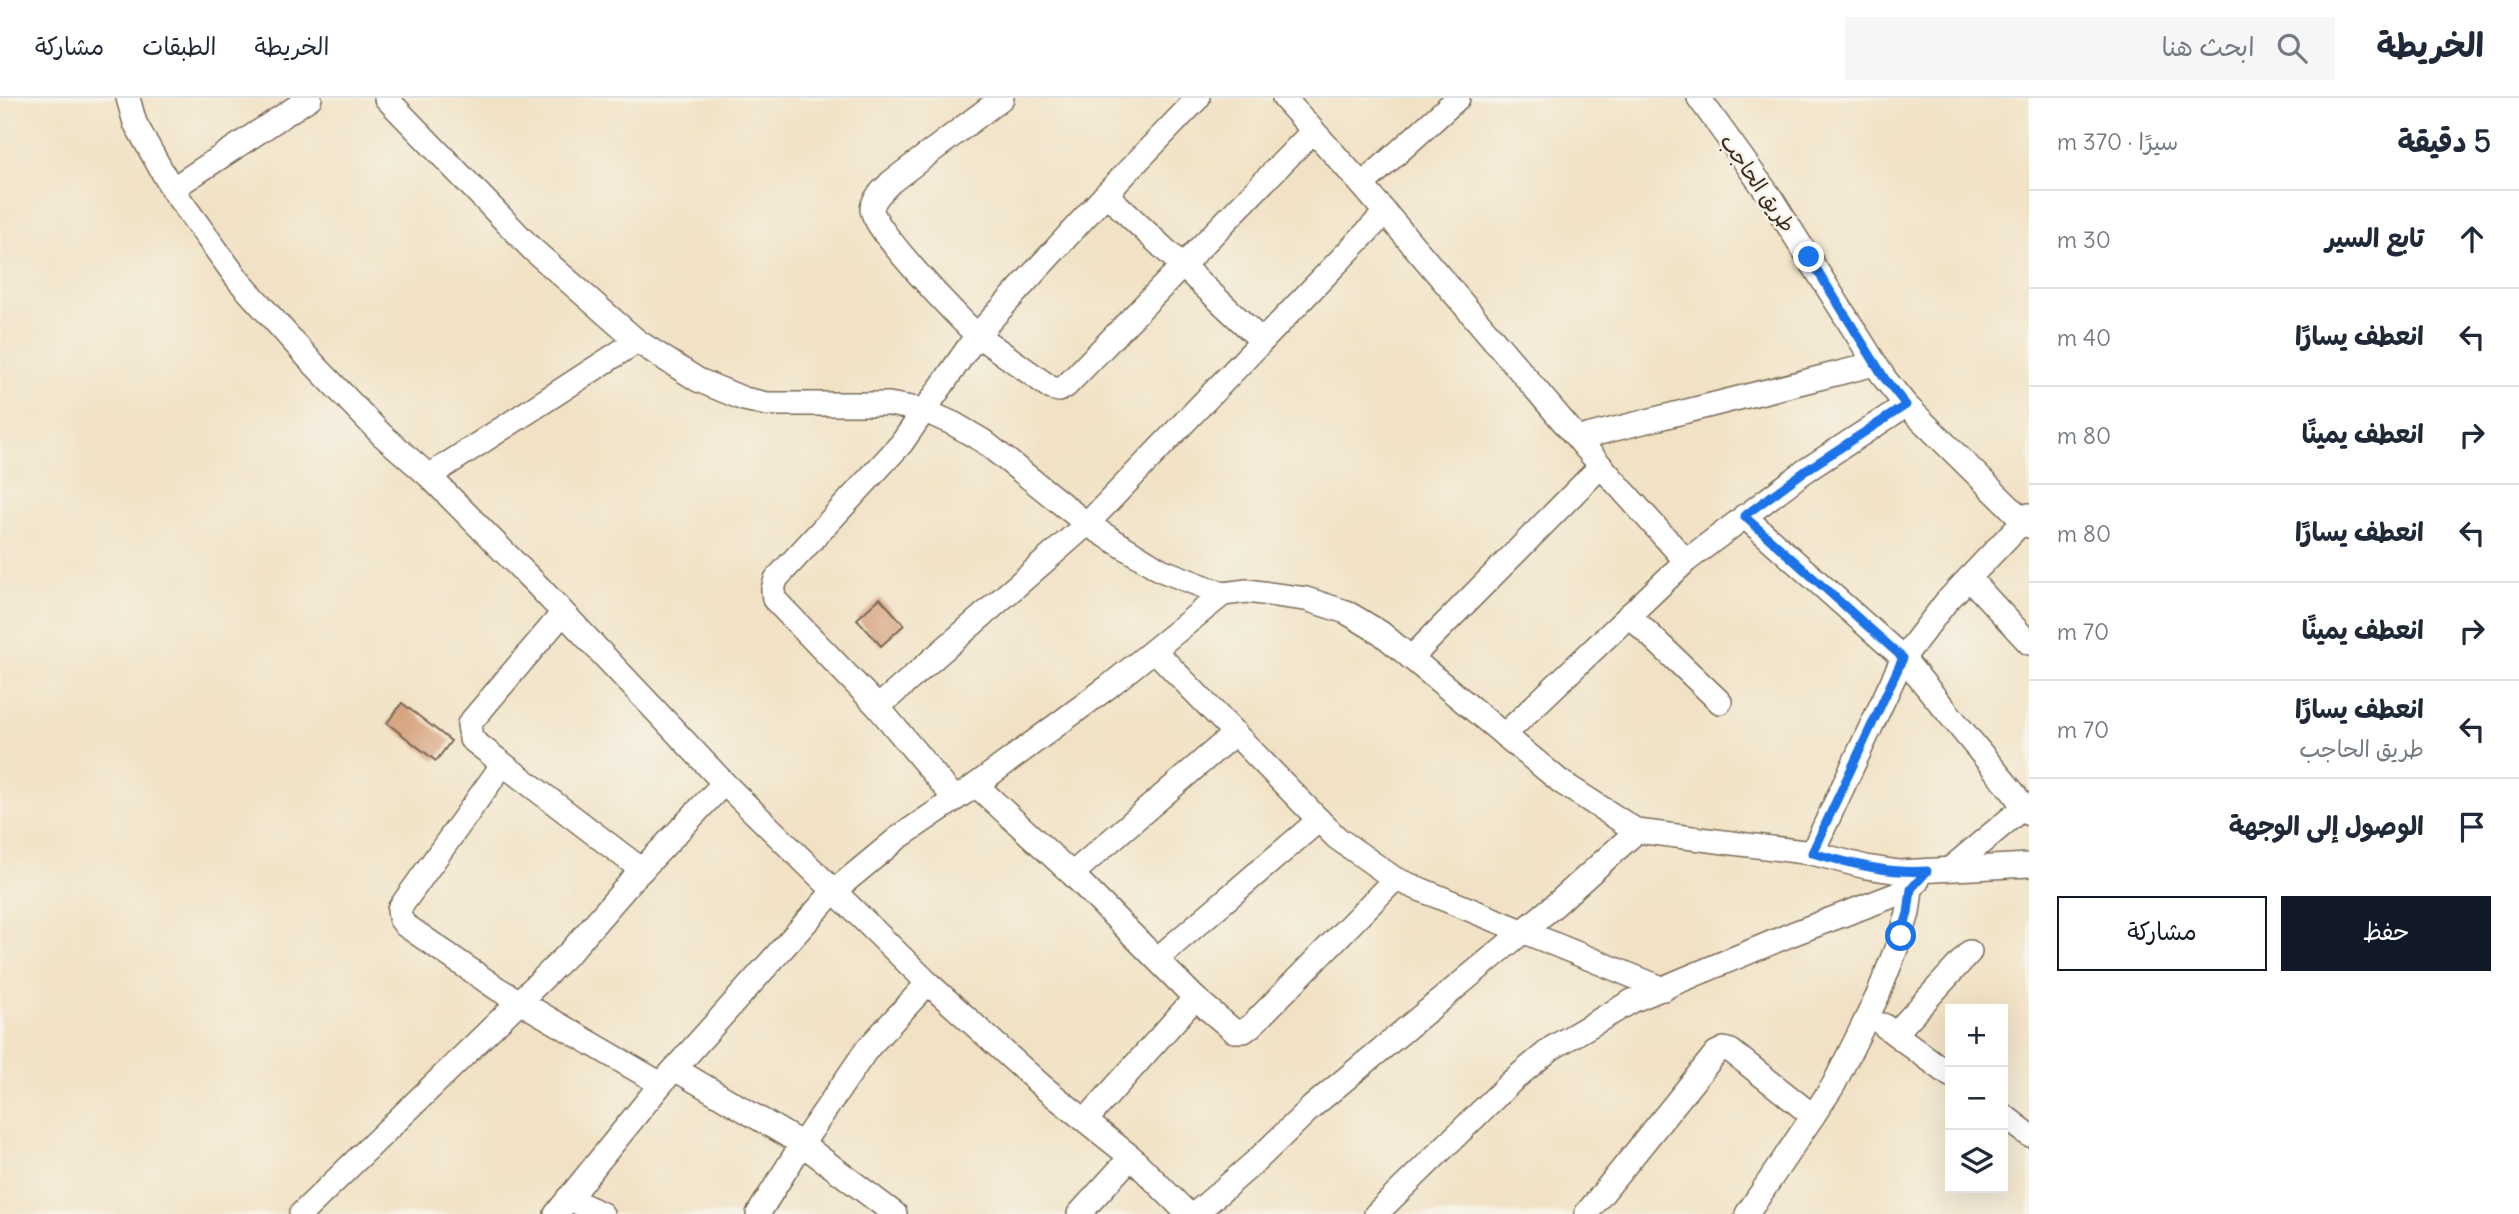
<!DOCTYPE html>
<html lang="ar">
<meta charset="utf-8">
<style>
:root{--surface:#fff;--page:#f6f6f7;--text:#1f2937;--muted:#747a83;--line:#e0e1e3;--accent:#111827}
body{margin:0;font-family:Delius,"Playpen Sans Arabic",sans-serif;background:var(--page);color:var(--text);direction:rtl}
.controls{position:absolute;right:21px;bottom:21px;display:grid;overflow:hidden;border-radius:0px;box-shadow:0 7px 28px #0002}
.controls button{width:63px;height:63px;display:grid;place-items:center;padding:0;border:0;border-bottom:2px solid var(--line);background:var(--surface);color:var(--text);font:35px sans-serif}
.stop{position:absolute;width:21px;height:21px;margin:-16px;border:5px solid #1a73e8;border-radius:50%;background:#fff}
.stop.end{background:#1a73e8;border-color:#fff;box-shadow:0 2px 7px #0008}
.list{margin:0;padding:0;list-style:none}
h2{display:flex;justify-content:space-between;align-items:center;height:91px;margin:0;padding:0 28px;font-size:30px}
h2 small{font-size:23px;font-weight:400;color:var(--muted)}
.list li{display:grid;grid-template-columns:46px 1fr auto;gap:21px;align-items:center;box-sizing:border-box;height:98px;padding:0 28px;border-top:2px solid var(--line)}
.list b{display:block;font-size:26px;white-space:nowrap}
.list p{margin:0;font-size:23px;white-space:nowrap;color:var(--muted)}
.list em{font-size:23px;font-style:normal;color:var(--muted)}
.actions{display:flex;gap:14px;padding:21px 28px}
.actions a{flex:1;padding:16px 0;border:2px solid var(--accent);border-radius:0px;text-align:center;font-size:24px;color:var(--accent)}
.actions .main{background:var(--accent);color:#fff}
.icon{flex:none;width:38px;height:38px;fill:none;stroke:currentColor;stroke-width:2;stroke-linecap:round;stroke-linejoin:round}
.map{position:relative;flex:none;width:2029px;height:1116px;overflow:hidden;direction:ltr}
header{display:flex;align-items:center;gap:42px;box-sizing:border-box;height:98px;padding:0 35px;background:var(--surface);border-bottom:2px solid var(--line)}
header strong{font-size:33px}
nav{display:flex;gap:38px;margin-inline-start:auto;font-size:24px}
.search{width:490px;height:63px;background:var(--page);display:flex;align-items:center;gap:18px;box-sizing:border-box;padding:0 24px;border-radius:0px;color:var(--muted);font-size:26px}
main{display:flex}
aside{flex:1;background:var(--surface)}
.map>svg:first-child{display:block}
.building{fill:#d5a17c}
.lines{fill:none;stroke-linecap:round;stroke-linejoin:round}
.minor-casing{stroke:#7b6a58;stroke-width:26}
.minor{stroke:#fff;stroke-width:23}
.route{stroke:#1a73e8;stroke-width:9}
.labels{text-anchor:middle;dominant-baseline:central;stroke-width:5;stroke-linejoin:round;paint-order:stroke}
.street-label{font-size:21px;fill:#3b2a1e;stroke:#f7f3e8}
</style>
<header>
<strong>الخريطة</strong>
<div class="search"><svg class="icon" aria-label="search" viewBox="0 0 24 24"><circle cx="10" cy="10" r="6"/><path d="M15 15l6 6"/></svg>ابحث هنا</div>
<nav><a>الخريطة</a><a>الطبقات</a><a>مشاركة</a></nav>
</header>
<main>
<aside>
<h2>5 دقيقة<small>سيرًا · 370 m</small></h2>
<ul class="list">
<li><svg class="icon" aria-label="ahead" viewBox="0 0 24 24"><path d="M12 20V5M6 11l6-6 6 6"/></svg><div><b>تابع السير</b></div><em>30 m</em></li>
<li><svg class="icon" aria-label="left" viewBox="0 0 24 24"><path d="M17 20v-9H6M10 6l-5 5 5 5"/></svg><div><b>انعطف يسارًا</b></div><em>40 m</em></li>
<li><svg class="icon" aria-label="right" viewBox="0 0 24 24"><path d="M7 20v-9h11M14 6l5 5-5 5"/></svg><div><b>انعطف يمينًا</b></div><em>80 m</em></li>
<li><svg class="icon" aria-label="left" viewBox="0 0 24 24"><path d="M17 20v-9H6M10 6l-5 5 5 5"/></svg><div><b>انعطف يسارًا</b></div><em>80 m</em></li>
<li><svg class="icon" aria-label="right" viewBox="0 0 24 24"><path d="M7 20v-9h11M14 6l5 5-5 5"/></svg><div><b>انعطف يمينًا</b></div><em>70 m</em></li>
<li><svg class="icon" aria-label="left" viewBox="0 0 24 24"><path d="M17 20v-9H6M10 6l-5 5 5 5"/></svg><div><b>انعطف يسارًا</b><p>طريق الحاجب</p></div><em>70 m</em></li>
<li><svg class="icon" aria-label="arrive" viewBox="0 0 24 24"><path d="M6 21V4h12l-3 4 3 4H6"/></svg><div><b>الوصول إلى الوجهة</b></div></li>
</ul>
<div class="actions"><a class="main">حفظ</a><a>مشاركة</a></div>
</aside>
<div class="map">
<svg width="2029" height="1116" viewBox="0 0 2029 1116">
<rect width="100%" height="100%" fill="#f7f3e8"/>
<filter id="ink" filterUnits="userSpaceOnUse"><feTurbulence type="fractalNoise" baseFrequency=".0143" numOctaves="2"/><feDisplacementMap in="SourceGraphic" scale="14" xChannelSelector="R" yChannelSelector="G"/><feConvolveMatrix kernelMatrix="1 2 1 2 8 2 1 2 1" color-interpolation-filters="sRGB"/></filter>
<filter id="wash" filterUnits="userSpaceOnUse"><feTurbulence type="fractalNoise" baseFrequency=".00686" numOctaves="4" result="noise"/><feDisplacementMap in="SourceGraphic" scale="28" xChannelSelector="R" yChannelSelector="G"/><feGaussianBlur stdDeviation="1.57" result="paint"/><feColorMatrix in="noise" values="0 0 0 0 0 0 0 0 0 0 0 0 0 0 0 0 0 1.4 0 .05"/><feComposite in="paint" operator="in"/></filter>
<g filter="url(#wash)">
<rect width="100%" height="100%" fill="#f1e2c5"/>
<g id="blocks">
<!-- building -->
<g class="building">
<polygon points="880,500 904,527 881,548 857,521"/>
<polygon points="402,605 451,643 436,663 387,625"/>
</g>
</g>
</g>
<g filter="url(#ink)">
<use href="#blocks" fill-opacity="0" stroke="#7b6a58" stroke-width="2"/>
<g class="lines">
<!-- minor casing -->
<g class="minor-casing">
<g id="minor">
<polyline points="128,0 135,25 172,91 239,183 309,261 381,336 429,378 539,489 724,685 928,885 1043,989 1131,1059 1188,1116"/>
<polyline points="386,0 532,151 637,243 698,282 744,301 767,306 889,306 923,312 954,326 983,343 1087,426 1161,472 1223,496 1247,493 1306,501 1346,514 1381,535 1561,684 1637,733 1812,755 1866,769 1899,774 2029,767"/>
<path d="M 1002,0 L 891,84 C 884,92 873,100 872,111 C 871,129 960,222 977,237 L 1106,96 L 1198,0"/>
<polyline points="1284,0 1362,87 1458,0"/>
<polyline points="1699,0 1771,100 1885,281 1906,307 2029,428"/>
<polyline points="1362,87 1601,368 1686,463"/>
<polyline points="172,91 310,0"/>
<polyline points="1106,96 1261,242"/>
<polyline points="1579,340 1875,266"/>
<polyline points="429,378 637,243"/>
<polyline points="1744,418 1903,560 2013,694 2029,716"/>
<polyline points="1969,480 2029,545"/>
<polyline points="1629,517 1720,604"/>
<polyline points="1155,553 1319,722 1337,740 1395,781 1664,891"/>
<polyline points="1411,560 1601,368"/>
<polyline points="878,609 774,501 773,492 776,481 901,346 977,237 1051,290 1059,292 1066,288 1313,33"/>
<polyline points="1504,637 1686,463 1805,373 1906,307"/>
<polyline points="503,666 471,641 469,626 563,515"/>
<polyline points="976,687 1072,776 1195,900 1234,933 1244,933 1252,927 1395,781"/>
<polyline points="955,701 878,609 1087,426 1385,115"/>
<polyline points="1812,755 1903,560 1946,504 2029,417"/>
<polyline points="1951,770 2024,709"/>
<polyline points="642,772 503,666 399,811 400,820 405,827 498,891 661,986"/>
<polyline points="1072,776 1235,635"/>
<polyline points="1158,860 1319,722"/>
<polyline points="1883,927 1950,977"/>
<polyline points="1895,936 1970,854"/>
<polyline points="675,971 802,1046 895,1116"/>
<polyline points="2003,1017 2029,1037"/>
<polyline points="1086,1022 1195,900"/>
<polyline points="568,1100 602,1116"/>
<polyline points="301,1116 571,853 634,780 724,685"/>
<polyline points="556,1116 661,986 834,793 898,740 976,687 1108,589 1223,496"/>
<polyline points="758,1116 802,1046 867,951 928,885"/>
<polyline points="1079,1116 1131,1059"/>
<polyline points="1195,1116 1256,1063 1313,1008 1555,807 1637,733"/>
<polyline points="1376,1116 1512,983 1552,950 1632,903 1792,836 1911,791"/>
<polyline points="1586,1116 1716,955 1724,951 1731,953 1813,1018"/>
<polyline points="1747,1116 1833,988 1855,944 1878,897 1901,838 1908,815 1911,791 1918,782"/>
</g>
</g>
<!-- minor -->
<use href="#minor" class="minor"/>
</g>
</g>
<g class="lines" filter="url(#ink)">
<!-- route -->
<path class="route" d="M 1809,159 L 1885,281 L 1906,307 L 1805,373 L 1744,418 L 1903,560 L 1812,755 C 1850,765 1887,776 1927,773 L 1911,791 L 1908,815 L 1901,838"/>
</g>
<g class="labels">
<!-- street labels -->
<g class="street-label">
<text transform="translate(1758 85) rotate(55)">طريق الحاجب</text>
</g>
</g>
</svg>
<div class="controls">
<button>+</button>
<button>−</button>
<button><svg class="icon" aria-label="layers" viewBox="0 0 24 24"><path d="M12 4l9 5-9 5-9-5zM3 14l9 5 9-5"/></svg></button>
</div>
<div class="stop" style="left:1901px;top:838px"></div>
<div class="stop end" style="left:1809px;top:159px"></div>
</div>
</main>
